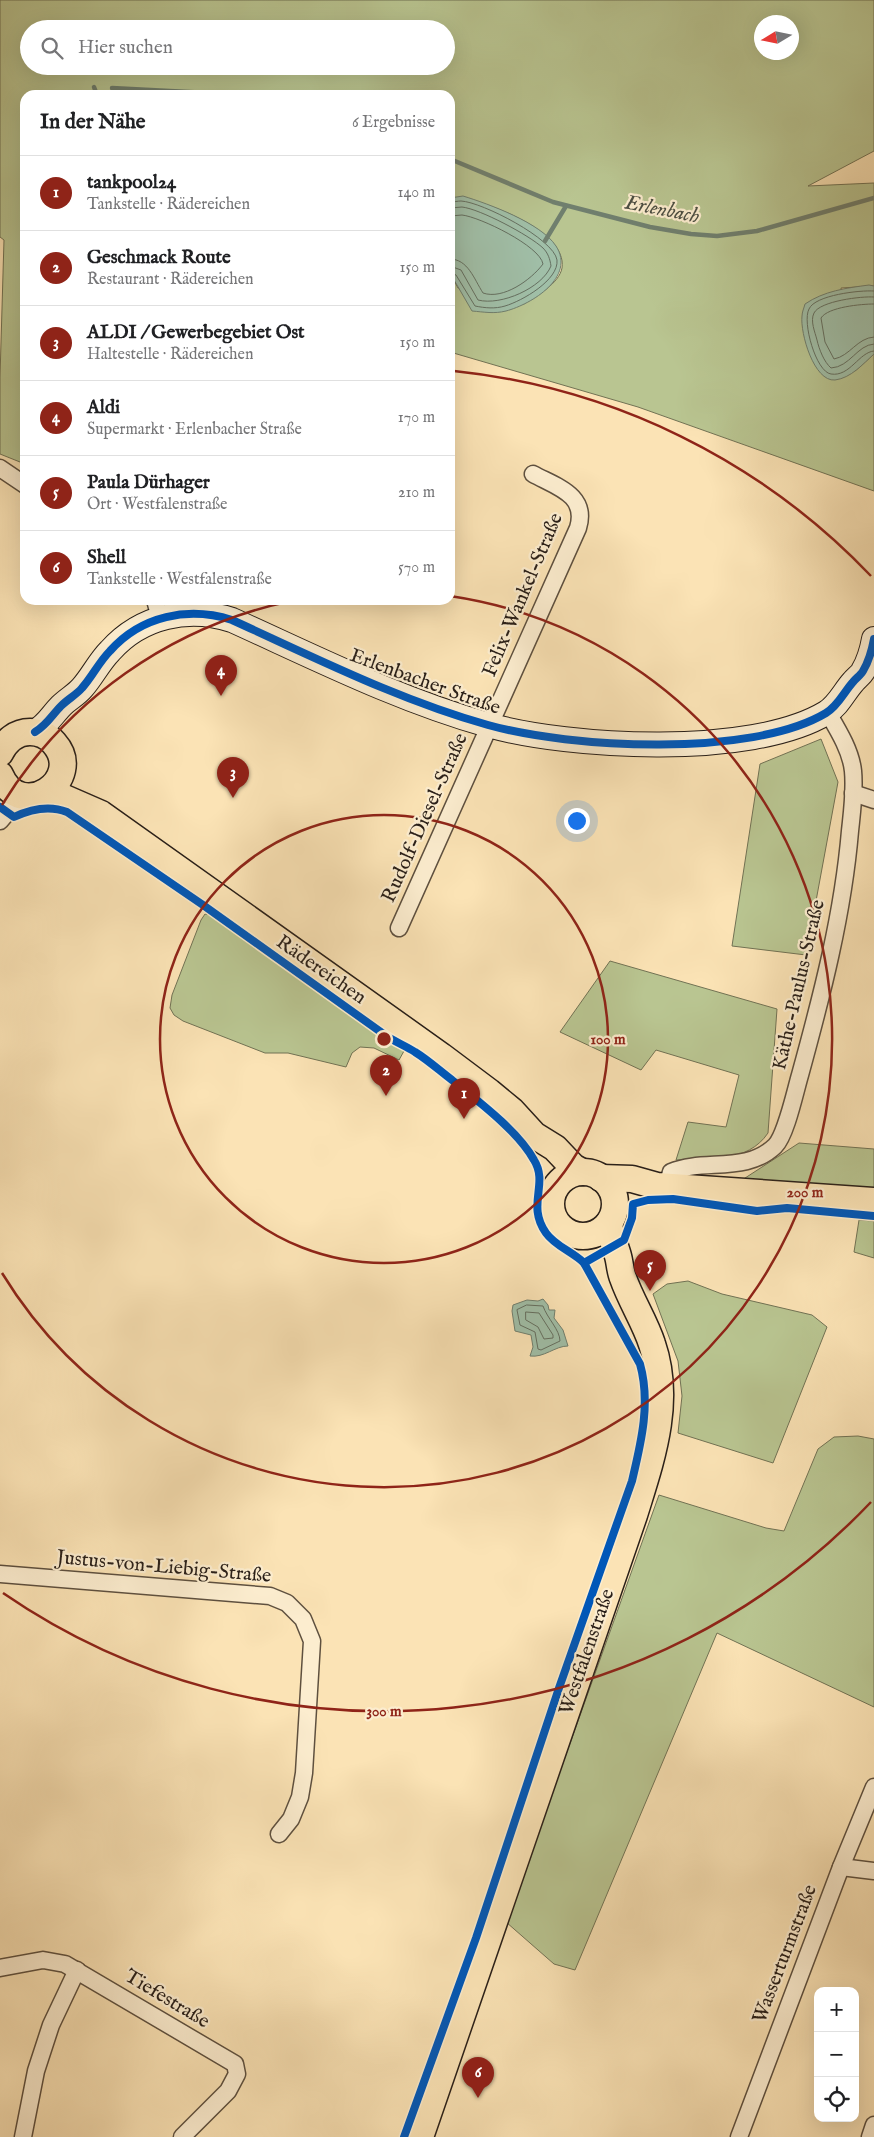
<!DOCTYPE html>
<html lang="de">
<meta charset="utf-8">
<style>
:root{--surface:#fff;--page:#f2f2f2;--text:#202124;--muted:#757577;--line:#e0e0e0;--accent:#8f2418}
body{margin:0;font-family:"IM FELL English",serif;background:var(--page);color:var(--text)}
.controls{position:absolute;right:15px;bottom:15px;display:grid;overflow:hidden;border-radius:10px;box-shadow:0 5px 20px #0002}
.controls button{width:45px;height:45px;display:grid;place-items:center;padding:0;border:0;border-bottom:1px solid var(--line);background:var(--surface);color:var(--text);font:25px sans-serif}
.compass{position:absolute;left:754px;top:15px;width:45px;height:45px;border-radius:50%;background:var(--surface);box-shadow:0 5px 20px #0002;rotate:260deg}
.you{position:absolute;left:576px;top:820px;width:18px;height:18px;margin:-12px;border:4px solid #fff;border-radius:50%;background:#1a73e8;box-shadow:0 0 0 8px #1a73e833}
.badge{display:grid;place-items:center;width:32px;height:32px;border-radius:50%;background:var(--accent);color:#fff;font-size:16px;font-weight:700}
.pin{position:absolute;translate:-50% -41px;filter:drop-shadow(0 1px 2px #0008)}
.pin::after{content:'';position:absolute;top:26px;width:18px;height:15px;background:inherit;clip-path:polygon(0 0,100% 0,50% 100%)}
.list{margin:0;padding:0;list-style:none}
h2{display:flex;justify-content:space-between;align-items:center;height:65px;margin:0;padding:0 20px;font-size:21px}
h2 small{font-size:16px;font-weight:400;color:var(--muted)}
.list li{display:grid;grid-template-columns:32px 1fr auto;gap:15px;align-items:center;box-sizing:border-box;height:75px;padding:0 20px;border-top:1px solid var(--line)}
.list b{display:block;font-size:19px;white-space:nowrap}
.list p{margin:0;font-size:16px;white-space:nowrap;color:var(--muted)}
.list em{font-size:16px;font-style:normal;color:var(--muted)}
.icon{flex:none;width:28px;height:28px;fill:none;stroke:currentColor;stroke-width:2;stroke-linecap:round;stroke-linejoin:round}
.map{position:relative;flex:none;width:874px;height:2137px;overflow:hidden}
.search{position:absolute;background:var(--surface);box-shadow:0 5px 20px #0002;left:20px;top:20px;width:435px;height:55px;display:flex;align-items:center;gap:12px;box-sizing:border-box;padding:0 18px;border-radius:28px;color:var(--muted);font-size:19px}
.panel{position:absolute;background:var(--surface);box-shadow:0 5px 20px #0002;left:20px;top:90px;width:435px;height:515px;border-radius:15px}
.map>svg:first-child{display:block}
.green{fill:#b9c591;stroke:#717254;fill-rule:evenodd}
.water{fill:#a0bfa8;stroke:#707f6e}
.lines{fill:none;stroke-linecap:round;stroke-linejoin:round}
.shore{stroke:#646f60;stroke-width:1}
.stream{stroke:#707f6e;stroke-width:4.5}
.street-casing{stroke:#5e503f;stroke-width:19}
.secondary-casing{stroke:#291f18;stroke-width:26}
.primary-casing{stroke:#291f18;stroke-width:29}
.street{stroke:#fcedcf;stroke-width:16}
.secondary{stroke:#fcedcf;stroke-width:24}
.primary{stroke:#fbe3b5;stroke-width:26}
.cycleway-casing{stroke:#fcedcf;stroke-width:11}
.cycleway{stroke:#0057b8;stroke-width:8}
.ring{fill:none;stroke:#8f2418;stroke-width:2.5}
.labels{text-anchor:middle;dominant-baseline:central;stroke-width:4.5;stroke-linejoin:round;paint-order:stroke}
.street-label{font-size:20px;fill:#291f18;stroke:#fcedcf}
.water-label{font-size:21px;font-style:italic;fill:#4d4f43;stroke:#fcedcf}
.centre{fill:#8f2418;stroke:#fcedcf;stroke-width:2.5}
.ring-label{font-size:15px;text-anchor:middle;font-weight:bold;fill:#8f2418;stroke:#fcedcf;stroke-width:4.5;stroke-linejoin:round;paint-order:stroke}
</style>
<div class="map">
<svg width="874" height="2137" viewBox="0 0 874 2137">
<rect width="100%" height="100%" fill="#fbe3b5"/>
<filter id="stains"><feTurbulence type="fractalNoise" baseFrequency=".004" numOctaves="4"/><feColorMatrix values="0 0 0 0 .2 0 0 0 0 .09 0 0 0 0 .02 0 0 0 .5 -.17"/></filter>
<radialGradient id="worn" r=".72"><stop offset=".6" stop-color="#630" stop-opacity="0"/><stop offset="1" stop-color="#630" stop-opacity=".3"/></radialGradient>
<!-- green -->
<g class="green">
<path d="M 0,0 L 874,0 L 874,151 L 808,186 L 874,183 L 874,286 L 841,288 L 855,371 L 874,354 L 874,491 L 638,407 L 450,352 L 450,273 L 458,288 L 524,304 C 536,296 559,284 562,268 C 568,230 479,197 450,198 L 450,95 L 25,95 L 25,464 L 0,454 L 0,377 L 4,240 L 0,237 ZM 762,22 L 792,22 L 792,52 L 762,52 ZM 29,29 L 446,29 L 446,66 L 29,66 Z"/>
<polygon points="821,739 838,782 806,955 732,946 760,764"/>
<polygon points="205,914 215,916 404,1051 399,1060 374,1048 360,1047 352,1053 346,1067 288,1053 265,1053 183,1021 174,1015 170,1008 172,995 201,920"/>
<path d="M 610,961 L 777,1009 L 768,1133 C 748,1163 708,1159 676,1160 L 688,1122 L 726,1127 L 739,1075 L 656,1050 L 641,1070 L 560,1032 Z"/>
<polygon points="799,1143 874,1149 874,1190 742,1180"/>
<polygon points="859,1220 874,1221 874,1258 854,1252"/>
<polygon points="688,1281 722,1294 812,1315 827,1327 773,1463 678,1433 682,1396 678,1361 653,1294 667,1284"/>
<polygon points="858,1436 874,1439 874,1707 717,1633 575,1970 554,1964 506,1922 659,1495 766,1528 784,1531 818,1449 834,1437"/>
</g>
<!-- water -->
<g class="water">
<path d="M 463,196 C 489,204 541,223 556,246 C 576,277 532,304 506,311 C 494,314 484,312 472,311 L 450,273 L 450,198 Z"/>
<path d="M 869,285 L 874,286 L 874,354 C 863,364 851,378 835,380 C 814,382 800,333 802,316 C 802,312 804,308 805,304 C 824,291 846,288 869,285 Z"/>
<path d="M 543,1299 L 548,1305 L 549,1310 L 555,1310 L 554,1318 L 563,1330 L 568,1346 C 555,1346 544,1358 530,1356 L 533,1347 L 531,1335 L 515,1331 L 512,1311 L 513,1305 L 527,1300 L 538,1301 Z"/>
</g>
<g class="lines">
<!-- shore -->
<g class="shore">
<path d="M 450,202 C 454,202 458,201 461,201 C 482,202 554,239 557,260 C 559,280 522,301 505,306 C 495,309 485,308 475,306 L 456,275 L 450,272"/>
<path d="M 450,208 C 454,208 458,207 462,207 C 480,209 529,235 543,248 C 548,253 550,259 551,266 C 542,288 501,306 478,300 L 461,270 L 450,266"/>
<path d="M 450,216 C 454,216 458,215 462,215 C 480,217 540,246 543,264 C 531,280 503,300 483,293 C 474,279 468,259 450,259"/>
<path d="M 874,291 C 860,290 815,295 809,309 C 802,322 816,372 831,374 C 850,377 859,352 874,351"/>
<path d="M 874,297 C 862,296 820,301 814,313 C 810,321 815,332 817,340 C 819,349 824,362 831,368 C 850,367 857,345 874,344"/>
<path d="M 874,304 C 861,304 828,307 821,318 L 825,342 L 834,359 C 850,356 857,338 874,337"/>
<path d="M 527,1305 L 543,1306 C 547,1318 560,1330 560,1341 L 541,1350 L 538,1349 L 535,1332 L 520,1325 L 517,1310 Z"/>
<polygon points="526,1312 539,1313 553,1335 553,1338 544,1339 538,1327 526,1320"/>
</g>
<!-- stream -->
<g class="stream">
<polyline points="94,87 97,95"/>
<polyline points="112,88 247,95"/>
<polyline points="450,159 553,202 650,227 691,234 717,236 757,231 874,198"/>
<polyline points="545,241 566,206"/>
</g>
<!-- street casing -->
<g class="street-casing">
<g id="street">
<polyline points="0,468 25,485"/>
<polyline points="155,600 160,618"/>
<polyline points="853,793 874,800"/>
<polyline points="0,821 17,801 27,796"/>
<path d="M 399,928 L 578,528 C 588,495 557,487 533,474"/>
<path d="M 667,1186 L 671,1172 C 704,1158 746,1174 775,1146 C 786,1135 795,1092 800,1075 C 822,995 843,914 850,831 C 852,812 855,791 853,771 C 851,751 838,730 828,713"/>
<polyline points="0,1574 270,1596 287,1603 303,1619 312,1641 304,1773 300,1797 291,1819 279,1834"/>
<polyline points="841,1867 874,1871"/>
<polyline points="0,1968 43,1960 65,1964 235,2064 237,2074 228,2091 182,2137"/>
<polyline points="23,2137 36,2071 51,2025 77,1970"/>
<polyline points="739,2137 841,1867 874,1787"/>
<polyline points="870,2137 874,2125"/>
</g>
</g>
<!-- secondary casing -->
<g class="secondary-casing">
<path id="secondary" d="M 35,732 C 47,725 52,715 61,706 C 68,699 76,695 82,688 C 92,677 99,662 110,651 C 141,616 188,606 232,620 C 316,658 399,700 488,725 C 570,748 751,758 826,713 C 838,706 844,692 853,682 C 856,678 861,675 863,671 C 869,661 872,650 874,639"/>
</g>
<!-- primary casing -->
<g class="primary-casing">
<g id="primary">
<path d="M 0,753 C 6,741 16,732 30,732 C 39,732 48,736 54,743 C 86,779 21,824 0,775"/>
<polyline points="44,793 62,797 101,814 441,1056 489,1092 512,1111 534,1135 555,1148 573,1167 582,1172"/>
<circle cx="583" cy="1204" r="32"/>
<polyline points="601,1178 632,1179 657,1186 874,1201"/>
<path d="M 420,2137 L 634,1515 C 651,1460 672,1402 652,1344 C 645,1322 631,1301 623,1278 C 620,1271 620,1263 618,1256 C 615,1245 610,1235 609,1223"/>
</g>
</g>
<!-- street -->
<use href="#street" class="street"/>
<!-- secondary -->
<use href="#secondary" class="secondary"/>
<!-- primary -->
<use href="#primary" class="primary"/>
<!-- cycleway casing -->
<g class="cycleway-casing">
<g id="cycleway">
<path d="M 35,732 C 47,725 52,715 61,706 C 68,699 76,695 82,688 C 92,677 99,662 110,651 C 141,616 188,606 232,620 C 316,658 399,700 488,725 C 570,748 751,758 826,713 C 838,706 844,692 853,682 C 856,678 861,675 863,671 C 869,661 872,650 874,639"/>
<path d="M 0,807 L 14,817 C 31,809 49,805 67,812 L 203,905 L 385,1035 C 395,1042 406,1046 415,1052 C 428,1060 440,1071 452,1080 C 478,1101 518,1131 534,1160 C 549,1184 526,1205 546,1233 C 555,1246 573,1252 584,1263 L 640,1364 C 651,1403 641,1443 632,1481 L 559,1688 L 476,1938 L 404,2137"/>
<polyline points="584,1263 624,1240 632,1218 633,1204 648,1200 673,1199 757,1211 787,1208 874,1216"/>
</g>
</g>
<!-- cycleway -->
<use href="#cycleway" class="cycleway"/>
</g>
<!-- distance rings -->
<g class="ring">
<circle cx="384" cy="1039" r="224"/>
<path d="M2 805A448 448 0 0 1 291 601M450 596A448 448 0 1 1 2 1273"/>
<path d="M871 1502A672 672 0 0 1 3 1593M454 371A672 672 0 0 1 871 576"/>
</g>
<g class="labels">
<!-- street labels -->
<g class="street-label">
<text transform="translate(523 595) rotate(-67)">Felix-Wankel-Straße</text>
<text transform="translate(425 682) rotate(20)">Erlenbacher Straße</text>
<text transform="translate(425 818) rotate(-66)">Rudolf-Diesel-Straße</text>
<text transform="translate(321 970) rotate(35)">Rädereichen</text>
<text transform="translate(799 985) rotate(-77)">Käthe-Paulus-Straße</text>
<text transform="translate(164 1567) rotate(5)">Justus-von-Liebig-Straße</text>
<text transform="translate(587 1652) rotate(-71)">Westfalenstraße</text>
<text transform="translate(785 1954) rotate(-69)">Wasserturmstraße</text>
<text transform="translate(167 1999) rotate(31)">Tiefestraße</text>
</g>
<!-- water labels -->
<g class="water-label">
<text transform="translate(662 210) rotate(11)">Erlenbach</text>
</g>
</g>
<circle cx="384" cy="1039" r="8" class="centre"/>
<g class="ring-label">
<text x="608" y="1044">100 m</text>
<text x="805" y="1197">200 m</text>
<text x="384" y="1716">300 m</text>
</g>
<rect width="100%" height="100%" filter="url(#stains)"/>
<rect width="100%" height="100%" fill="url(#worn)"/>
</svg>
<div class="controls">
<button>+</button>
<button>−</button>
<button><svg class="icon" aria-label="locate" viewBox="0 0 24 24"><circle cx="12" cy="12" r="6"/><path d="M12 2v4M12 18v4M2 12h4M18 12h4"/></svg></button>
</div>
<svg class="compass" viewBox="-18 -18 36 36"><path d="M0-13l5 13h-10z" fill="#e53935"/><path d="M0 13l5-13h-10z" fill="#757577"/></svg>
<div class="you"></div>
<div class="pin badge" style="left:464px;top:1119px">1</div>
<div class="pin badge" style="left:386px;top:1096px">2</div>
<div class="pin badge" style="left:233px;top:798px">3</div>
<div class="pin badge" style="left:221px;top:696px">4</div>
<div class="pin badge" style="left:650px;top:1291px">5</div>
<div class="pin badge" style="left:478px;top:2098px">6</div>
<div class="search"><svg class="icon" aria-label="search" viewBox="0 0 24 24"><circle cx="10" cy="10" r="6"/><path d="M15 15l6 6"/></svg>Hier suchen</div>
<section class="panel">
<h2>In der Nähe<small>6 Ergebnisse</small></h2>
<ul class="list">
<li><span class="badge">1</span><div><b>tankpool24</b><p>Tankstelle · Rädereichen</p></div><em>140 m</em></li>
<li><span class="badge">2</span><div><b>Geschmack Route</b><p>Restaurant · Rädereichen</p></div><em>150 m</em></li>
<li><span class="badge">3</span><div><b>ALDI / Gewerbegebiet Ost</b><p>Haltestelle · Rädereichen</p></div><em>150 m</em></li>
<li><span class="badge">4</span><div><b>Aldi</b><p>Supermarkt · Erlenbacher Straße</p></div><em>170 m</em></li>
<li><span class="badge">5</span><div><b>Paula Dürhager</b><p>Ort · Westfalenstraße</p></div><em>210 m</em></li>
<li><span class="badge">6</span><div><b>Shell</b><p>Tankstelle · Westfalenstraße</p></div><em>570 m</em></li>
</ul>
</section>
</div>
